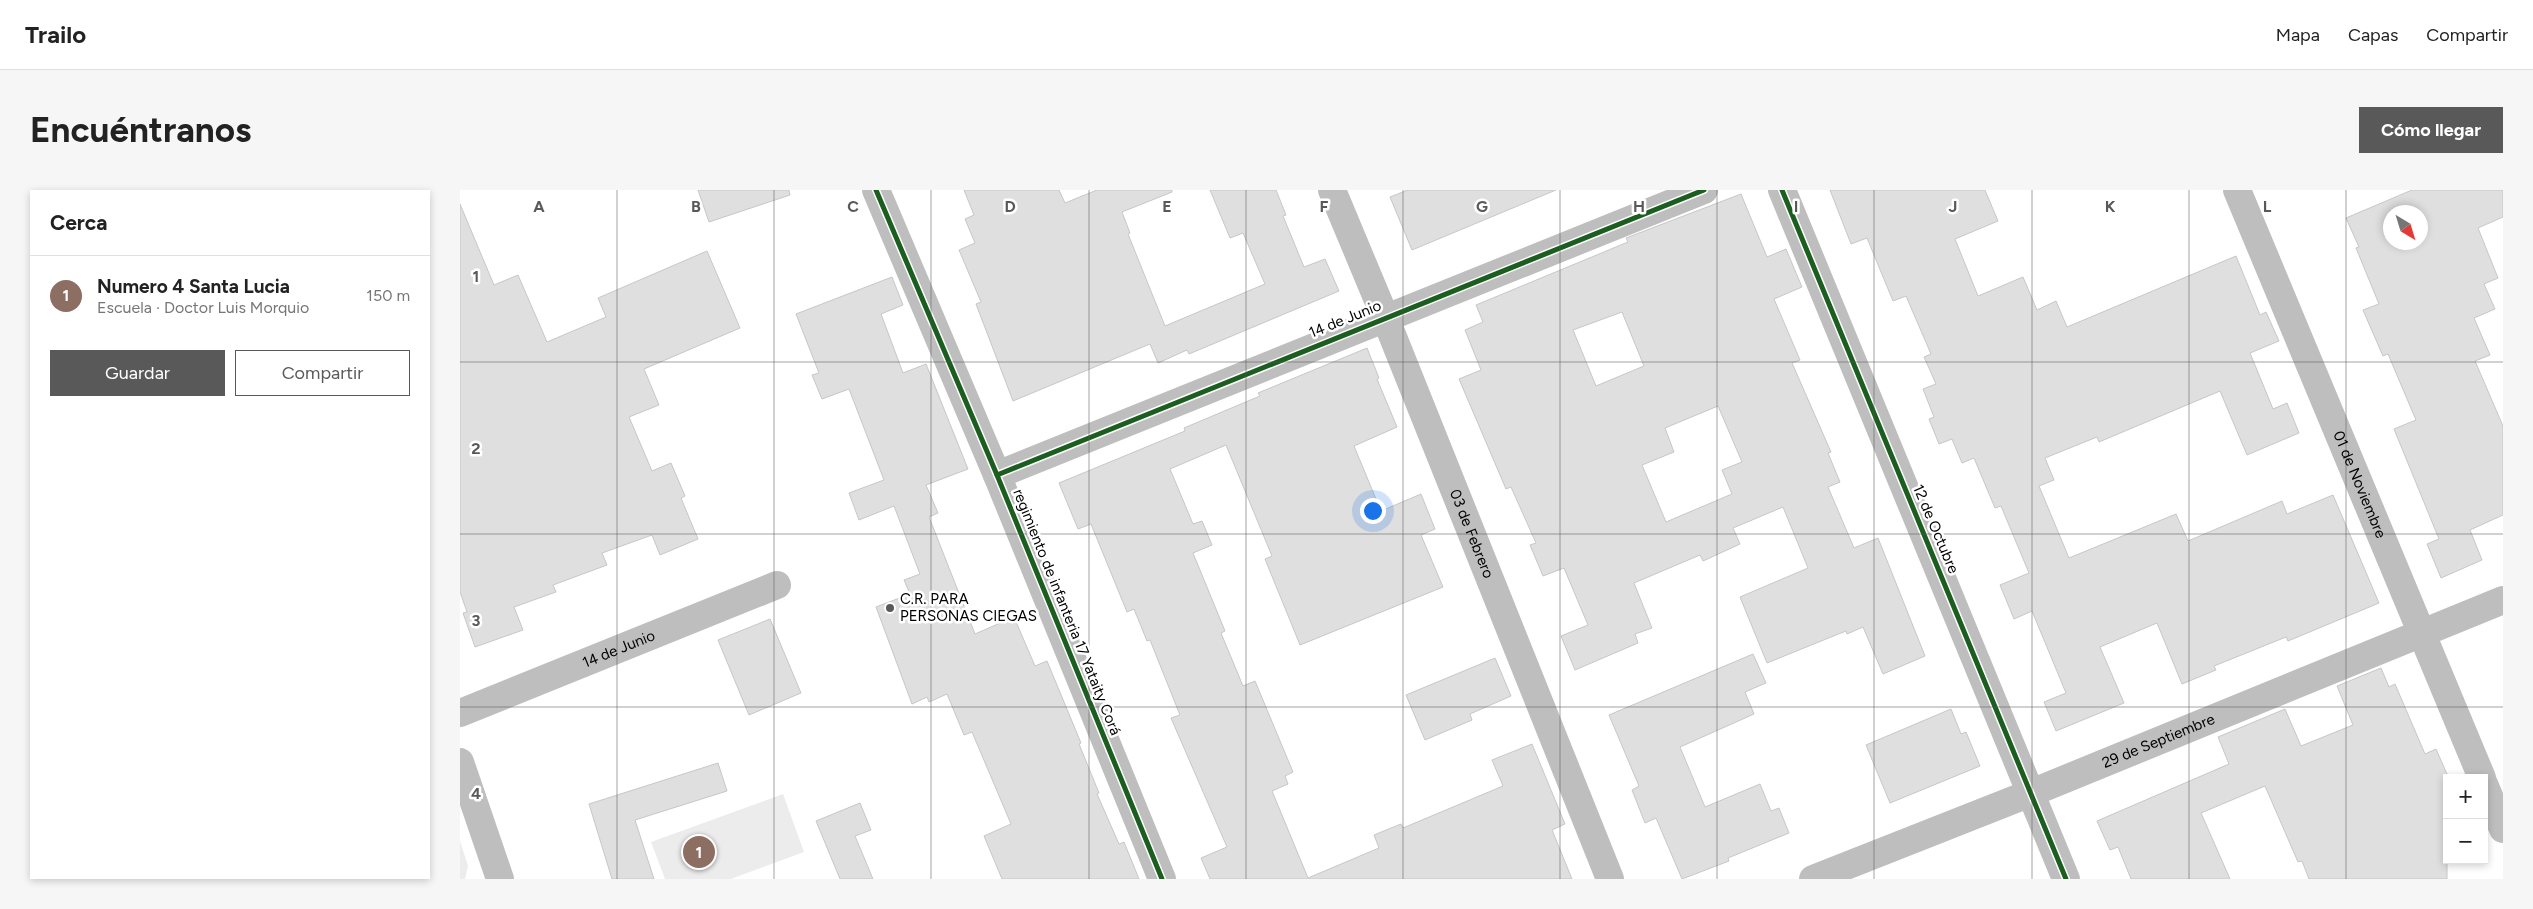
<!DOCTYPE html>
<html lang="es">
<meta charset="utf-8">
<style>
:root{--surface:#fff;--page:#f6f6f6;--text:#222;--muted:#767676;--line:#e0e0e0;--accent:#595959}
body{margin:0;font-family:Figtree,sans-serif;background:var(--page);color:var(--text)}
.controls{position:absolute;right:15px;bottom:15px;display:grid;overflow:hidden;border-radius:0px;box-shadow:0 2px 8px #0003}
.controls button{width:45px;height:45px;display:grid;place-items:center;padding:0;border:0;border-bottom:1px solid var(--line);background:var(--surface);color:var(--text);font:25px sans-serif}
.compass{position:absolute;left:1923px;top:15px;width:45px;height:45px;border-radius:50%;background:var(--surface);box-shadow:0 2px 8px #0003;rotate:142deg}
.you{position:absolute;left:912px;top:320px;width:18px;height:18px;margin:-12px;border:4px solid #fff;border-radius:50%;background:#1a73e8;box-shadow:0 0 0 8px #1a73e833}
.badge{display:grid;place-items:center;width:32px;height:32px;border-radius:50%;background:var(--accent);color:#fff;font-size:16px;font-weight:700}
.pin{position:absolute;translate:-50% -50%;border:2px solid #fff;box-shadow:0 1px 5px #0006}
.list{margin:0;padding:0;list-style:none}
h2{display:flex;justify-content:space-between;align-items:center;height:65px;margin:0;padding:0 20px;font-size:21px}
h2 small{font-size:16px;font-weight:400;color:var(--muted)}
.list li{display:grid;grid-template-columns:32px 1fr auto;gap:15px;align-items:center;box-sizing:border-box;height:80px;padding:0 20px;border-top:1px solid var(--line)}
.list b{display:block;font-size:19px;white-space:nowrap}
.list p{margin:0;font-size:16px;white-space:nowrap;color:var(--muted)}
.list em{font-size:16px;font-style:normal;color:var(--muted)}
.actions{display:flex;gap:10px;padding:15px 20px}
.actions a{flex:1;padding:11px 0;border:1px solid var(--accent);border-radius:0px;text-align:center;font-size:18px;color:var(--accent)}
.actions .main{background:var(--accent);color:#fff}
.map{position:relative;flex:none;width:2043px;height:689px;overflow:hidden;border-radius:0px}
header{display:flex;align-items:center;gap:30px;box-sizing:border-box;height:70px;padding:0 25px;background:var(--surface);border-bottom:1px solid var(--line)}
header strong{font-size:24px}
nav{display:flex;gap:28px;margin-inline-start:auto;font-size:18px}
.intro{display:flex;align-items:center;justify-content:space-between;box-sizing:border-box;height:120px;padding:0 30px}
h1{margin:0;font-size:35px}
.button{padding:12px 22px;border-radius:0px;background:var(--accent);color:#fff;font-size:18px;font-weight:700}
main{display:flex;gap:30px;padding:0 30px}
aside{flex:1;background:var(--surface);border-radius:0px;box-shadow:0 2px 8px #0003}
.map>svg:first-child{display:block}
.green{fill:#ececec}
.building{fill:#dfdfdf;stroke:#c7c7c7;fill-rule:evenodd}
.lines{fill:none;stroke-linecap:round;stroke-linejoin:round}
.street{stroke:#bebebe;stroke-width:28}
.cycleway-casing{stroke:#fff;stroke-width:8}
.cycleway{stroke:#1b5e20;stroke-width:5}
.grid{fill:none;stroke:#595959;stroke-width:1;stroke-opacity:0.55}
.poi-dot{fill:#595959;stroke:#fff;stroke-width:2}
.labels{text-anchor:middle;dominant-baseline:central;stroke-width:5;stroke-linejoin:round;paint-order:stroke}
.street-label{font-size:15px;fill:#000;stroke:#fff}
.poi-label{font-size:15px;fill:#000;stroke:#fff;text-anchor:start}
.grid-label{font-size:16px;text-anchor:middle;font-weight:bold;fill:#595959;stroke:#fff;stroke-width:5;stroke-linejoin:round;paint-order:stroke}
</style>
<header>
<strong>Trailo</strong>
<nav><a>Mapa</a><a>Capas</a><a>Compartir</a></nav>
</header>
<div class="intro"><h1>Encuéntranos</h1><a class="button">Cómo llegar</a></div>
<main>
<aside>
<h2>Cerca<small></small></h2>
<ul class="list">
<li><span class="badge" style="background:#8d6e63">1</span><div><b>Numero 4 Santa Lucia</b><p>Escuela · Doctor Luis Morquio</p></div><em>150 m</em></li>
</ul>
<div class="actions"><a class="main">Guardar</a><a>Compartir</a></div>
</aside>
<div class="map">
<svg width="2043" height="689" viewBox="0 0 2043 689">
<rect width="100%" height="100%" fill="#fff"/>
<!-- green -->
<g class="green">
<polygon points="323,604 344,662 271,689 205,689 191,652"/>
<polygon points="0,651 8,676 5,689 0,689"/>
</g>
<!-- building -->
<g class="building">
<polygon points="238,0 329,0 330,5 249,32"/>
<polygon points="504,0 599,0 605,13 637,0 712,0 712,2 662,22 670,43 668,44 705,136 805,94 783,43 770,48 750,0 816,0 826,25 823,26 844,77 865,69 879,101 729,164 727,160 698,173 690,154 553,211 516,114 521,112 499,60 515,53 505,29 514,25"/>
<polygon points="948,0 1096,0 952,60 930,7"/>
<polygon points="1370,0 1525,0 1538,31 1495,49 1518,106 1563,87 1577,120 1596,111 1607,137 1776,66 1800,125 1806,122 1819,151 1790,163 1813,219 1827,213 1839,243 1787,265 1760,201 1639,252 1637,247 1585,268 1594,290 1579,296 1609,368 1716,324 1728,351 1822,311 1827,324 1873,305 1919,413 1828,451 1826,447 1754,476 1756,480 1722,494 1697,433 1640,457 1664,513 1596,541 1584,512 1606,503 1572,421 1554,429 1540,395 1569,383 1541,316 1535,318 1514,268 1502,273 1492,249 1479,254 1469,229 1474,227 1463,199 1476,194 1464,167 1471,164 1446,106 1433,111 1407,48 1391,54"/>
<path d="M 1952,0 L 2043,0 L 2043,27 L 2018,38 L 2038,88 L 2024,94 L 2035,119 L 2014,128 L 2030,165 L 2015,171 L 2043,236 L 2043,325 L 2010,340 L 2022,370 L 1981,388 L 1967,354 L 1979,349 L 1934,239 L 1956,230 L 1928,164 L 1923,166 L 1903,120 L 1919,114 L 1896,58 L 1899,57 L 1886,28 ZM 1930,22 L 1960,22 L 1960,52 L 1930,52 Z"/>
<path d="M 1281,4 L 1307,67 L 1326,59 L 1342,97 L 1314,109 L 1340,170 L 1332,173 L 1371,262 L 1368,263 L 1380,292 L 1368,297 L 1394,358 L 1418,348 L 1465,466 L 1423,484 L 1403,437 L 1387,444 L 1386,441 L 1307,473 L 1280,407 L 1348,378 L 1323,317 L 1273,338 L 1280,354 L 1243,371 L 1240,365 L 1174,393 L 1192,438 L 1175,444 L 1178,453 L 1115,480 L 1101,446 L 1128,435 L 1104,378 L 1083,386 L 1070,355 L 1076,353 L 1051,297 L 1046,299 L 999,189 L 1021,180 L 1005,140 L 1023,132 L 1016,115 L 1168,52 L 1166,48 ZM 1162,122 L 1184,176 L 1136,196 L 1113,140 ZM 1258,216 L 1282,272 L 1262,280 L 1272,304 L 1206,332 L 1182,275 L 1214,262 L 1205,238 Z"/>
<polygon points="0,14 34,95 58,85 87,152 146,127 138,108 247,61 280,138 184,179 199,215 169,227 192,281 211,273 225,306 221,308 238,349 200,365 192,345 142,363 147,375 93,395 96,402 54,417 63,440 15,457 3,423 7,422 0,402"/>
<polygon points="432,87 443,115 421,124 443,183 466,174 508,279 466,295 478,323 469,327 515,444 554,427 575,476 587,471 621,553 619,554 639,603 637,604 659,654 664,652 679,689 542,689 524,646 551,634 512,542 504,545 487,504 469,512 467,507 452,514 416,417 450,404 444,390 460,384 434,316 399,330 389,303 424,290 389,199 362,209 352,185 359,183 336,124"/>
<polygon points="907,158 919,188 917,189 937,237 894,256 921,321 961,304 975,339 961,345 983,397 840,455 805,369 812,366 766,255 710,279 733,334 742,331 752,355 733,363 765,441 761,443 783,496 795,491 833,582 825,586 828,594 812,601 848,688 919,658 914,645 941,634 943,638 1043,596 1032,570 1072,554 1105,634 1092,640 1112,689 750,689 741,668 767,657 711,528 720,525 690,450 687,451 674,419 667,422 631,334 618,339 599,293 725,241 724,238 800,206 798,203"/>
<polygon points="310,429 341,503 289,525 258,450"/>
<polygon points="1293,464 1306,493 1285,502 1294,524 1220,557 1245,617 1300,594 1311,621 1319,618 1329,643 1268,668 1269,671 1222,689 1196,628 1185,633 1172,600 1179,596 1149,525"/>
<polygon points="1035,468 1051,506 1010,524 1012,530 965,550 946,505"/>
<polygon points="1921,478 1929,497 1935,494 1965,564 1976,559 1987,584 1987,689 1849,689 1842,671 1838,672 1805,596 1741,623 1770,689 1671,689 1658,657 1650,660 1637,631 1769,574 1758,547 1825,519 1841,556 1893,535 1877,496"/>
<polygon points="1491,519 1501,544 1506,542 1520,576 1430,613 1406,555"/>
<polygon points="258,573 267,601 175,630 194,689 152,689 129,614"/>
<polygon points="400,613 411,640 395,646 413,689 380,689 356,631"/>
</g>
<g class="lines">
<!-- street -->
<g class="street">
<polyline points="416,0 537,285 702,689"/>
<path id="s1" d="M 872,0 L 925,127 L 1150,689"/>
<polyline points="1322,0 1606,689"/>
<path id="s2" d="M 1777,0 L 2022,588"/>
<polyline points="537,285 1244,0"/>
<path id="s3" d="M 0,523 L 317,395"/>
<polyline points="0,572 40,689"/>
<polyline points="2024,594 2043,639"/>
<path id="s4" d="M 1353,689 L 1571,603 L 2043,410"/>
</g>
<!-- cycleway casing -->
<g class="cycleway-casing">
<g id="cycleway">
<polyline points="416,0 537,285 702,689"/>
<polyline points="1322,0 1606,689"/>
<polyline points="537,285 1244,0"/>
</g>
</g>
<!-- cycleway -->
<use href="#cycleway" class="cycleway"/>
</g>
<!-- grid -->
<path class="grid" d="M 157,0 L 157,689M 314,0 L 314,689M 471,0 L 471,689M 629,0 L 629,689M 786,0 L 786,689M 943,0 L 943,689M 1100,0 L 1100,689M 1257,0 L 1257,689M 1414,0 L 1414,689M 1572,0 L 1572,689M 1729,0 L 1729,689M 1886,0 L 1886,689M 0,172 L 2043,172M 0,344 L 2043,344M 0,517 L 2043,517"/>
<!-- markers -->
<circle class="poi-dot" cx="430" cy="418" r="5"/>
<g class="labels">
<!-- street labels -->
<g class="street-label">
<text transform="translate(885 129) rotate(-22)">14 de Junio</text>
<text stroke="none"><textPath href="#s2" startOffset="319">01 de Noviembre</textPath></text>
<text transform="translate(1476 339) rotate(67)">12 de Octubre</text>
<text stroke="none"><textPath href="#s1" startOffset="371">03 de Febrero</textPath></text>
<text transform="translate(607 422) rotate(68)">regimiento de infanteria 17 Yataity Corá</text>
<text stroke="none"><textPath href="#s3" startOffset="171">14 de Junio</textPath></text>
<text stroke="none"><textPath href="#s4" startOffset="372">29 de Septiembre</textPath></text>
</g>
<!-- poi labels -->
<g class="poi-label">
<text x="440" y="409">C.R. PARA<tspan x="440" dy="17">PERSONAS CIEGAS</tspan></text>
</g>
</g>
<g class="grid-label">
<text x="79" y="22">A</text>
<text x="236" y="22">B</text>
<text x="393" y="22">C</text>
<text x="550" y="22">D</text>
<text x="707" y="22">E</text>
<text x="864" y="22">F</text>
<text x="1022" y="22">G</text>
<text x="1179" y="22">H</text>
<text x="1336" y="22">I</text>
<text x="1493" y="22">J</text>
<text x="1650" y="22">K</text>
<text x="1807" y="22">L</text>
<text x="16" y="92">1</text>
<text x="16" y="264">2</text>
<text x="16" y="436">3</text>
<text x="16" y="609">4</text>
</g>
</svg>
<div class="controls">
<button>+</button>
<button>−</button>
</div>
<svg class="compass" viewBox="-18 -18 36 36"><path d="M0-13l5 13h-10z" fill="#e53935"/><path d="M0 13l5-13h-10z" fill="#767676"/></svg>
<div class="you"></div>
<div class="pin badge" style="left:239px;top:662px;background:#8d6e63">1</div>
</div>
</main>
